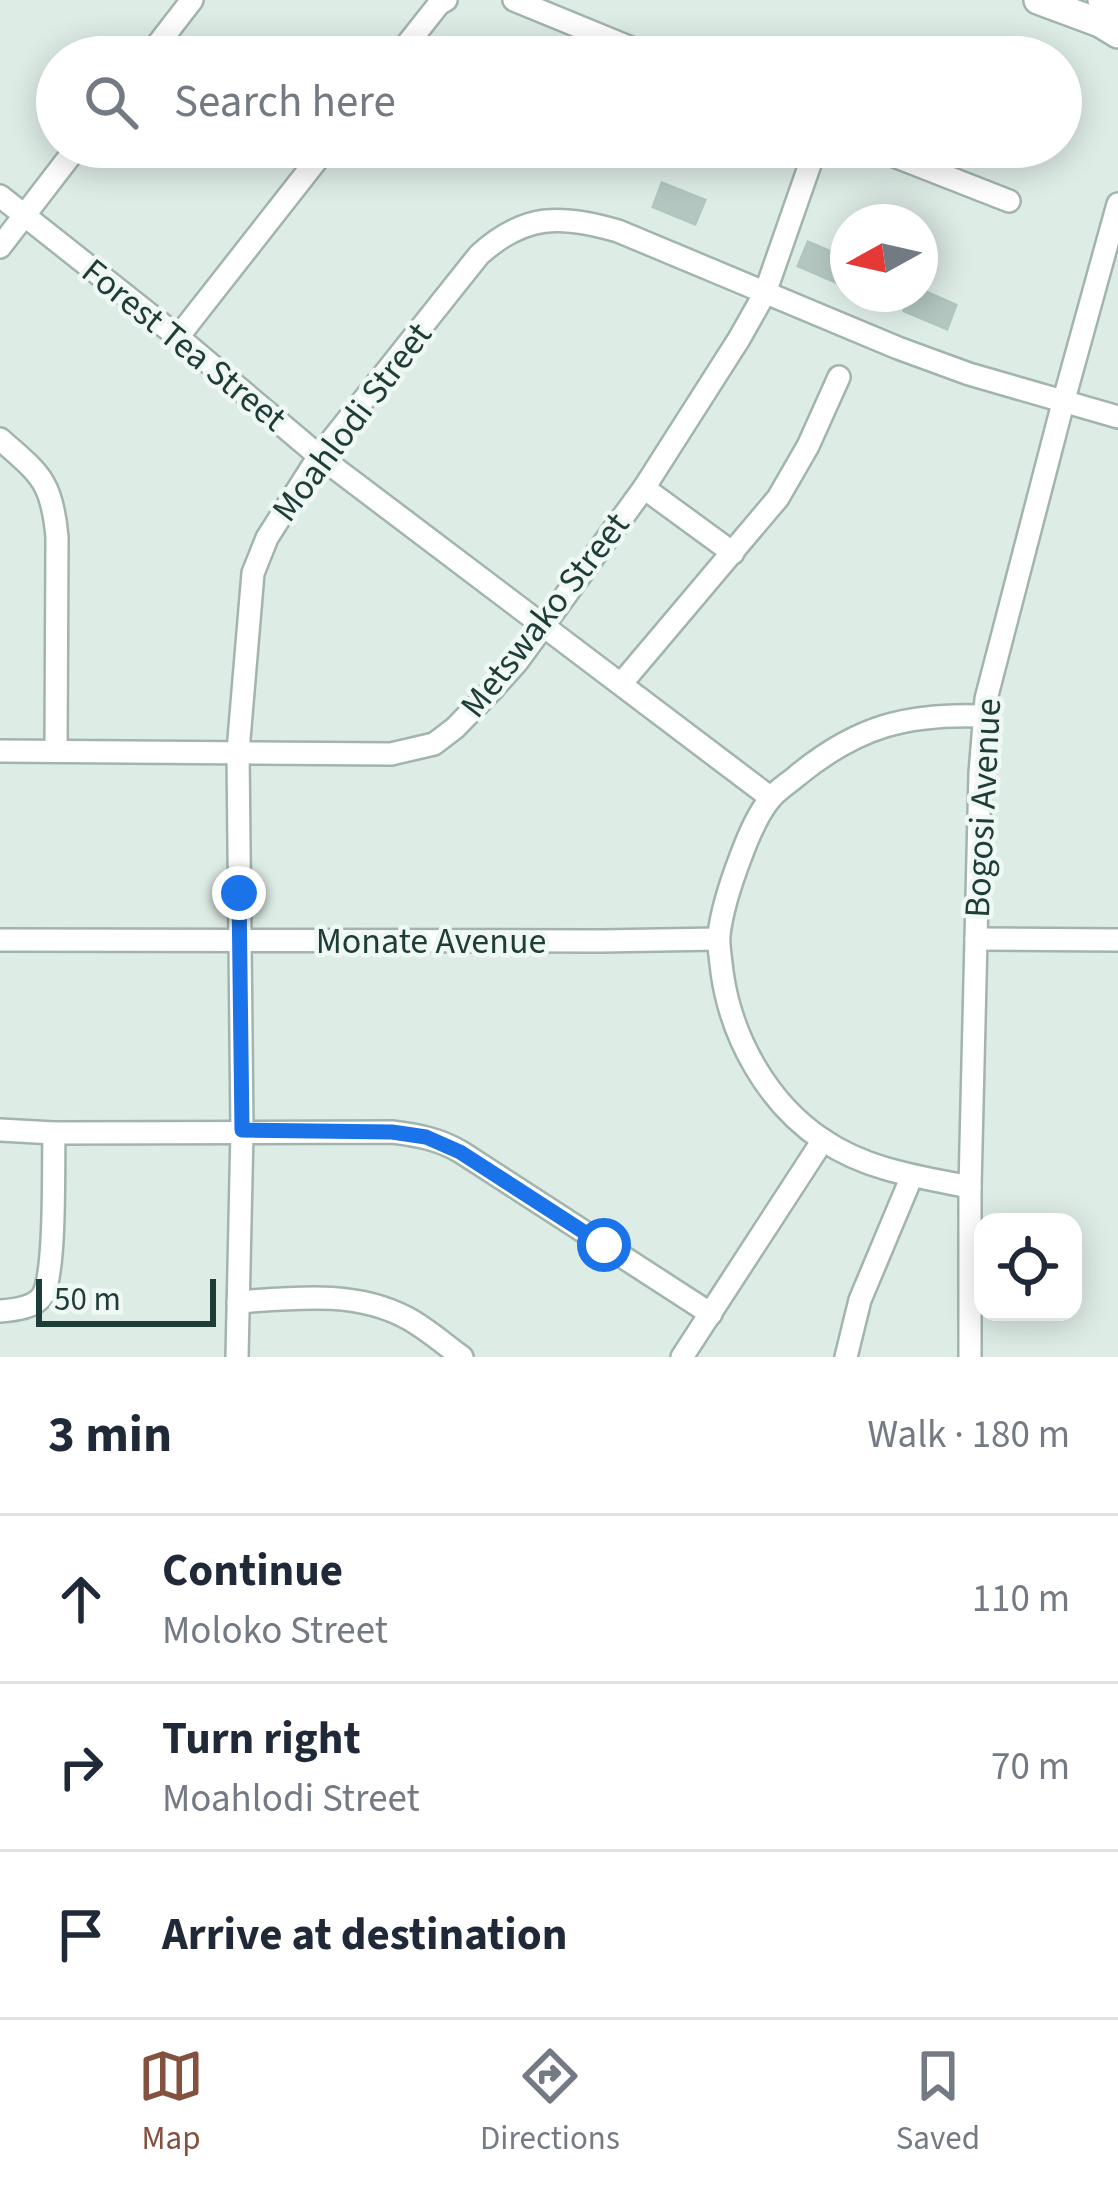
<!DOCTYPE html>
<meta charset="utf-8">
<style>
:root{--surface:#fff;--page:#f6f6f7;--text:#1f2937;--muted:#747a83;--line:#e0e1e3;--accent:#84513f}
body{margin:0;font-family:"Source Sans 3",sans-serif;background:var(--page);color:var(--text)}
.controls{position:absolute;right:36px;bottom:36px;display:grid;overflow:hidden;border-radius:24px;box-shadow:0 6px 30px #0003}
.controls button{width:108px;height:108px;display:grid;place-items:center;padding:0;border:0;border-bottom:3px solid var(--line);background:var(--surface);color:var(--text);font:60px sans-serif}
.compass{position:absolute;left:830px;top:204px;width:108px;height:108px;border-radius:50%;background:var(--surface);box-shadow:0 6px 30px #0003;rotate:262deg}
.scale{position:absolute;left:36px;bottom:30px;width:180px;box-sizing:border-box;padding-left:12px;border:6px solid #1e3d37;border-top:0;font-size:33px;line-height:42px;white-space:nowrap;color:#1e3d37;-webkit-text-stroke:9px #eff8f4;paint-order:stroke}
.stop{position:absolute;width:36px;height:36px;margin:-27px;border:9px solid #1a73e8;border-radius:50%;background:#fff}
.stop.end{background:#1a73e8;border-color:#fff;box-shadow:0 3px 12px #0008}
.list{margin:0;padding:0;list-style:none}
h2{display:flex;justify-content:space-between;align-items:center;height:156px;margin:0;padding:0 48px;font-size:51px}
h2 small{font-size:39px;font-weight:400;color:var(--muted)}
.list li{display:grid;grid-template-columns:78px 1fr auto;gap:36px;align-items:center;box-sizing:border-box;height:168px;padding:0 48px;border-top:3px solid var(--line)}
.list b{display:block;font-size:45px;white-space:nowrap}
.list p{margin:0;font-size:39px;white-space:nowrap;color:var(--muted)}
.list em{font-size:39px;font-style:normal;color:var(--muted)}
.icon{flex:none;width:66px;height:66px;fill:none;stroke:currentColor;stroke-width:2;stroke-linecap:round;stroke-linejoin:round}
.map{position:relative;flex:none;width:1118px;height:1357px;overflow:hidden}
.search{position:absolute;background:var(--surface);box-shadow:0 6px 30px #0003;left:36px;right:36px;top:36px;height:132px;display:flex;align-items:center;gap:30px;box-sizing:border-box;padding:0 42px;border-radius:66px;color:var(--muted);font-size:45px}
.sheet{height:660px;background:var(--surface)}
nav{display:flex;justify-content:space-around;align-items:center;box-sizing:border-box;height:168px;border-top:3px solid var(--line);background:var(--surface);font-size:33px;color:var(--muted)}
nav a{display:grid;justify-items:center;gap:6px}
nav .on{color:var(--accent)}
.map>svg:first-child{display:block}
.building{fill:#b3c6c0;stroke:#b0c6be;stroke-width:3}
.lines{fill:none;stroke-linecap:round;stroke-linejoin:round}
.minor-casing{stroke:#a1b4ae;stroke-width:26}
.tertiary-casing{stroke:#a1b4ae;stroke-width:32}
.minor{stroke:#fff;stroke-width:21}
.tertiary{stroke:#fff;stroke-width:27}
.route{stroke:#1a73e8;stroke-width:15}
.labels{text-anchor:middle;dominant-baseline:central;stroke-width:9;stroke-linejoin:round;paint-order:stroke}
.street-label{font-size:36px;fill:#1e3d37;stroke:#eff8f4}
</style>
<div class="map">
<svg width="1118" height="1357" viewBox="0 0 1118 1357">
<rect width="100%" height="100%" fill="#deece6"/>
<!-- building -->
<g class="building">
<polygon points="662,183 705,200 695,224 653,207"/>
<polygon points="808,242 848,259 840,284 798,266"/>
<polygon points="920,289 956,305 947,329 904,311 912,294 920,294"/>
</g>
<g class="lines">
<!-- minor casing -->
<g class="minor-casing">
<g id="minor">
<polyline points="514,0 653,57"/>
<polyline points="148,57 192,0"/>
<polyline points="397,57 439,4 446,0"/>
<polyline points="871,147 1009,201"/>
<polyline points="0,196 178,337 319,456 771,798"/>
<polyline points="0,247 77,147"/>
<polyline points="178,337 327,147"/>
<path d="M 0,439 C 40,474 52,481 57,537 L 56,751"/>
<polyline points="644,488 733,553"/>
<polyline points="621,684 778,498 808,446 839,377"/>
<polyline points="0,751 391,754 434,744 455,728 492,690 517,662 644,488 739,339 765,293 816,147"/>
<polyline points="976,939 1118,940"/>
<polyline points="0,940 601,941 718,939"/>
<path d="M 0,1130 L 54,1133 L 392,1132 C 417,1135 439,1139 461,1152 L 711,1314"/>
<path d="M 970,1187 C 919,1177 867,1170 823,1140 C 767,1103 731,1037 722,972 C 721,960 718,947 719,935 C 722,908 731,882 741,856 C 748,837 757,815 770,799 C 777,790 789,783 798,775 C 858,726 908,713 985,716"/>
<path d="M 238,1302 C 294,1298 355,1290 407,1318 C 426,1328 444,1344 462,1357"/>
<path d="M 0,1311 C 14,1310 35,1308 43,1295 C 56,1271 53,1165 54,1133"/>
<path d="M 237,1357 L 242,1131 L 238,751 L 253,573 L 267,538 L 319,456 L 479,255 C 524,214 561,214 618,231 L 898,348 L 969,374 L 1118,417"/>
<polyline points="682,1357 823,1140"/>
<polyline points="846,1357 860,1300 912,1176"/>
<polyline points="970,1357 970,1187 980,773 986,699 1063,403 1118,204"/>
</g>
</g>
<!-- tertiary casing -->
<g class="tertiary-casing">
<g id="tertiary">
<polyline points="1038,0 1100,23 1118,34"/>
<polyline points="1102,0 1118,6"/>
</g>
</g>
<!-- minor -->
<use href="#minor" class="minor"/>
<!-- tertiary -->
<use href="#tertiary" class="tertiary"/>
</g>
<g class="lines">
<!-- route -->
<polyline class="route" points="239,893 242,1130 392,1132 426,1137 460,1152 604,1245"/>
</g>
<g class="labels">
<!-- street labels -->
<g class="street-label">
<text transform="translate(184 345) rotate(39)">Forest Tea Street</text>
<text transform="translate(352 422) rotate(-53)">Moahlodi Street</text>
<text transform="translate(545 615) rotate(-52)">Metswako Street</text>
<text transform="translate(983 808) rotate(-87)">Bogosi Avenue</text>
<text x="431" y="941">Monate Avenue</text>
</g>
</g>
</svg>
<div class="controls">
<button><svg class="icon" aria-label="locate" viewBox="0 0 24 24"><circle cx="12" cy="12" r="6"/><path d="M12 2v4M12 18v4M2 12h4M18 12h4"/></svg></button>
</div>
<svg class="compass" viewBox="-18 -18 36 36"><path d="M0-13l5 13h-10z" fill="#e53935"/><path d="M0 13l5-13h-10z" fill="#747a83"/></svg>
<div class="scale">50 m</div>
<div class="stop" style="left:604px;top:1245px"></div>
<div class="stop end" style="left:239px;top:893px"></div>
<div class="search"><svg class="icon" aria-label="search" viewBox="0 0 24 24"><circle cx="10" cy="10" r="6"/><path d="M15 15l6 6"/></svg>Search here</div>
</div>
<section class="sheet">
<h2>3 min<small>Walk · 180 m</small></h2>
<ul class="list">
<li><svg class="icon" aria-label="ahead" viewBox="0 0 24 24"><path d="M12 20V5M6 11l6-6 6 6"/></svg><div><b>Continue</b><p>Moloko Street</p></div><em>110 m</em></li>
<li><svg class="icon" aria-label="right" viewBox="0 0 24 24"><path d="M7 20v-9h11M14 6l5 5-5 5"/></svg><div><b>Turn right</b><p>Moahlodi Street</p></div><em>70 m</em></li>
<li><svg class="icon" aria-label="arrive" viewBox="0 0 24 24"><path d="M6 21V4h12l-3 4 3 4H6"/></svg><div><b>Arrive at destination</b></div></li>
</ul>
</section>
<nav>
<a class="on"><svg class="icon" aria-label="map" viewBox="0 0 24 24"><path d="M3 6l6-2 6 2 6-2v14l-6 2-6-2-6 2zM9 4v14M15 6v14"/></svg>Map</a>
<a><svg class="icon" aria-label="directions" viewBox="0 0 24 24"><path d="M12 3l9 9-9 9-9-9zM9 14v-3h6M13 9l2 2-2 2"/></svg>Directions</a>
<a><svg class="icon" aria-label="saved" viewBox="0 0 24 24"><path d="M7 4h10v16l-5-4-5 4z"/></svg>Saved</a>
</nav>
